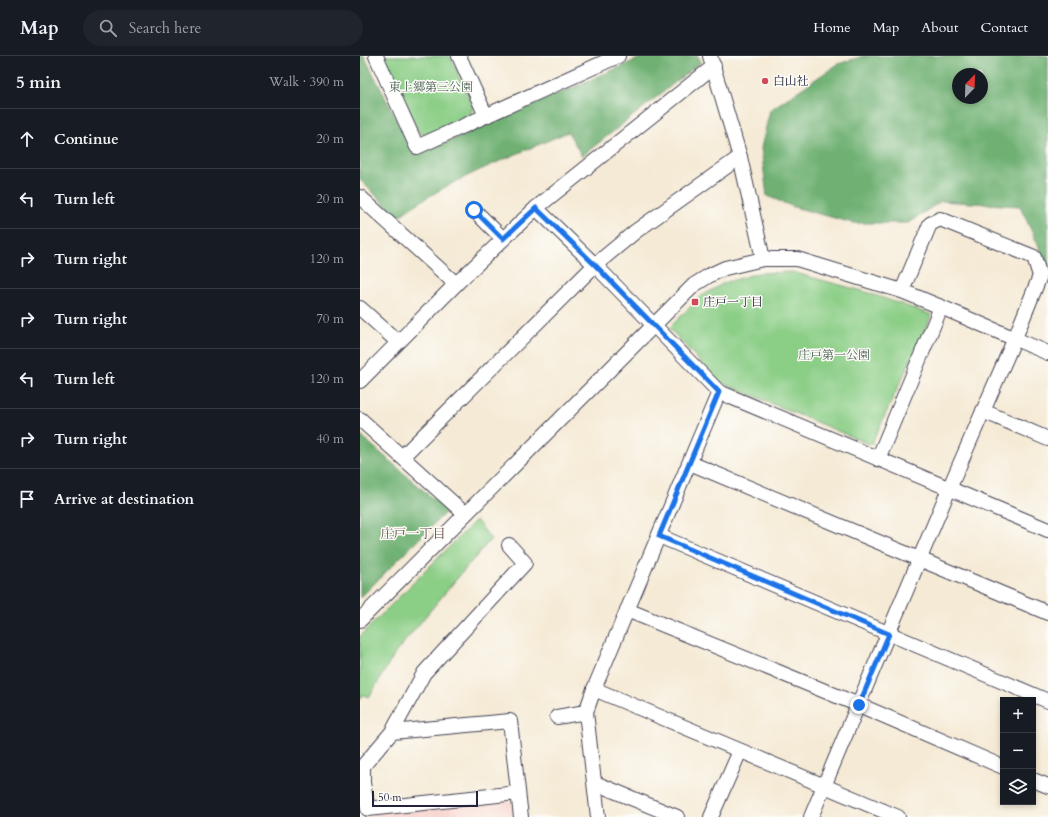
<!DOCTYPE html>
<meta charset="utf-8">
<style>
:root{--surface:#171b24;--page:#20242c;--text:#f1f3f6;--muted:#9ea1a6;--line:#363941}
body{margin:0;font-family:Cardo,"Noto Serif JP",serif;background:var(--page);color:var(--text)}
.controls{position:absolute;right:12px;bottom:12px;display:grid;overflow:hidden;border-radius:0px;box-shadow:0 2px 6px #0003}
.controls button{width:36px;height:36px;display:grid;place-items:center;padding:0;border:0;border-bottom:1px solid var(--line);background:var(--surface);color:var(--text);font:20px sans-serif}
.compass{position:absolute;left:592px;top:12px;width:36px;height:36px;border-radius:50%;background:var(--surface);box-shadow:0 2px 6px #0003;rotate:23deg}
.scale{position:absolute;left:12px;bottom:10px;width:106px;box-sizing:border-box;padding-left:4px;border:2px solid #22223b;border-top:0;font-size:11px;line-height:14px;white-space:nowrap;color:#22223b;-webkit-text-stroke:3px #fdfcf7;paint-order:stroke}
.stop{position:absolute;width:12px;height:12px;margin:-9px;border:3px solid #1a73e8;border-radius:50%;background:#fff}
.stop.end{background:#1a73e8;border-color:#fff;box-shadow:0 1px 4px #0008}
.list{margin:0;padding:0;list-style:none}
h2{display:flex;justify-content:space-between;align-items:center;height:52px;margin:0;padding:0 16px;font-size:17px}
h2 small{font-size:13px;font-weight:400;color:var(--muted)}
.list li{display:grid;grid-template-columns:26px 1fr auto;gap:12px;align-items:center;box-sizing:border-box;height:60px;padding:0 16px;border-top:1px solid var(--line)}
.list b{display:block;font-size:15px;white-space:nowrap}
.list em{font-size:13px;font-style:normal;color:var(--muted)}
.icon{flex:none;width:22px;height:22px;fill:none;stroke:currentColor;stroke-width:2;stroke-linecap:round;stroke-linejoin:round}
.map{position:relative;flex:none;width:688px;height:761px;overflow:hidden}
header{display:flex;align-items:center;gap:24px;box-sizing:border-box;height:56px;padding:0 20px;background:var(--surface);border-bottom:1px solid var(--line)}
header strong{font-size:19px}
nav{display:flex;gap:22px;margin-inline-start:auto;font-size:14px}
.search{width:280px;height:36px;background:var(--page);display:flex;align-items:center;gap:10px;box-sizing:border-box;padding:0 14px;border-radius:22px;color:var(--muted);font-size:15px}
main{display:flex}
aside{flex:1;background:var(--surface)}
.map>svg:first-child{display:block}
.built{fill:#f7d0ca}
.green{fill:#8bce86;stroke:#567860}
.forest{fill:#70b173;stroke:#496a57;fill-rule:evenodd}
.lines{fill:none;stroke-linecap:round;stroke-linejoin:round}
.minor-casing{stroke:#424052;stroke-width:16}
.minor{stroke:#fff;stroke-width:14}
.route{stroke:#1a73e8;stroke-width:5}
.poi-dot{fill:#d1495b;stroke:#fdfcf7;stroke-width:1.5}
.labels{text-anchor:middle;dominant-baseline:central;stroke-width:3;stroke-linejoin:round;paint-order:stroke}
.poi-label{font-size:12px;fill:#22223b;stroke:#fdfcf7;text-anchor:start}
.park-label{font-size:12px;fill:#475e55;stroke:#fdfcf7}
.neighbourhood-label{font-size:13px;fill:#664b4f;stroke:#fdfcf7}
</style>
<header>
<strong>Map</strong>
<div class="search"><svg class="icon" aria-label="search" viewBox="0 0 24 24"><circle cx="10" cy="10" r="6"/><path d="M15 15l6 6"/></svg>Search here</div>
<nav><a>Home</a><a>Map</a><a>About</a><a>Contact</a></nav>
</header>
<main>
<aside>
<h2>5 min<small>Walk · 390 m</small></h2>
<ul class="list">
<li><svg class="icon" aria-label="ahead" viewBox="0 0 24 24"><path d="M12 20V5M6 11l6-6 6 6"/></svg><div><b>Continue</b></div><em>20 m</em></li>
<li><svg class="icon" aria-label="left" viewBox="0 0 24 24"><path d="M17 20v-9H6M10 6l-5 5 5 5"/></svg><div><b>Turn left</b></div><em>20 m</em></li>
<li><svg class="icon" aria-label="right" viewBox="0 0 24 24"><path d="M7 20v-9h11M14 6l5 5-5 5"/></svg><div><b>Turn right</b></div><em>120 m</em></li>
<li><svg class="icon" aria-label="right" viewBox="0 0 24 24"><path d="M7 20v-9h11M14 6l5 5-5 5"/></svg><div><b>Turn right</b></div><em>70 m</em></li>
<li><svg class="icon" aria-label="left" viewBox="0 0 24 24"><path d="M17 20v-9H6M10 6l-5 5 5 5"/></svg><div><b>Turn left</b></div><em>120 m</em></li>
<li><svg class="icon" aria-label="right" viewBox="0 0 24 24"><path d="M7 20v-9h11M14 6l5 5-5 5"/></svg><div><b>Turn right</b></div><em>40 m</em></li>
<li><svg class="icon" aria-label="arrive" viewBox="0 0 24 24"><path d="M6 21V4h12l-3 4 3 4H6"/></svg><div><b>Arrive at destination</b></div></li>
</ul>
</aside>
<div class="map">
<svg width="688" height="761" viewBox="0 0 688 761">
<rect width="100%" height="100%" fill="#fdfcf7"/>
<filter id="ink" filterUnits="userSpaceOnUse"><feTurbulence type="fractalNoise" baseFrequency=".025" numOctaves="2"/><feDisplacementMap in="SourceGraphic" scale="8" xChannelSelector="R" yChannelSelector="G"/><feConvolveMatrix kernelMatrix="1 2 1 2 8 2 1 2 1" color-interpolation-filters="sRGB"/></filter>
<filter id="wash" filterUnits="userSpaceOnUse"><feTurbulence type="fractalNoise" baseFrequency=".012" numOctaves="4" result="noise"/><feDisplacementMap in="SourceGraphic" scale="16" xChannelSelector="R" yChannelSelector="G"/><feGaussianBlur stdDeviation="0.9" result="paint"/><feColorMatrix in="noise" values="0 0 0 0 0 0 0 0 0 0 0 0 0 0 0 0 0 1.4 0 .05"/><feComposite in="paint" operator="in"/></filter>
<g filter="url(#wash)">
<rect width="100%" height="100%" fill="#f5ead5"/>
<!-- built -->
<polygon class="built" points="146,743 153,748 154,761 0,761 0,758"/>
<!-- green -->
<g class="green">
<polygon points="23,0 90,0 113,51 110,60 66,79 59,77"/>
<polygon points="432,216 506,236 572,259 511,389 358,325 309,272 340,241 364,227 398,217"/>
<polygon points="116,464 131,483 94,526 36,596 9,641 3,639 0,644 0,580"/>
</g>
<!-- forest -->
<g class="forest">
<path d="M 0,0 L 4,0 L 55,100 L 285,0 L 338,0 L 341,6 L 222,100 L 208,76 C 151,101 89,123 38,161 L 0,124 Z"/>
<path d="M 503,0 L 688,0 L 688,211 L 660,150 L 581,145 L 548,167 L 493,167 L 434,151 L 407,140 L 401,92 L 410,54 L 478,8 ZM 598,18 L 622,18 L 622,42 L 598,42 Z"/>
<polygon points="0,379 87,455 0,542"/>
</g>
</g>
<g filter="url(#ink)">
<g class="lines">
<!-- minor casing -->
<g class="minor-casing">
<g id="minor">
<polyline points="16,0 57,91 258,0"/>
<polyline points="99,0 126,60"/>
<polyline points="350,0 380,101 403,203"/>
<polyline points="0,141 96,228"/>
<polyline points="176,152 235,209 276,175 380,101"/>
<polyline points="114,154 143,183"/>
<polyline points="0,252 38,286"/>
<polyline points="0,325 96,228 176,152 354,10"/>
<polyline points="359,336 234,633 538,761"/>
<polyline points="623,355 688,383"/>
<polyline points="0,363 105,458"/>
<polyline points="42,401 235,209 359,336 688,474"/>
<polyline points="518,403 581,251"/>
<polyline points="330,407 688,557"/>
<polyline points="299,480 688,645"/>
<polyline points="267,554 499,649 643,711"/>
<polyline points="0,564 334,229 350,219 365,212 403,203 437,203 542,235 581,251 688,297"/>
<polyline points="234,633 226,656 238,761"/>
<polyline points="197,661 226,656"/>
<polyline points="32,676 64,617 165,507 149,489"/>
<polyline points="673,724 688,730"/>
<polyline points="235,727 317,761"/>
<polyline points="158,737 8,753 3,727 3,710 32,676 150,665 161,761"/>
<polyline points="351,761 380,695"/>
<polyline points="451,761 589,433 655,282 680,220 674,201 580,163 570,168 542,235"/>
</g>
</g>
<!-- minor -->
<use href="#minor" class="minor"/>
</g>
</g>
<g class="lines" filter="url(#ink)">
<!-- route -->
<polyline class="route" points="114,154 143,183 176,152 235,209 359,336 299,480 529,578 499,649"/>
</g>
<!-- markers -->
<g class="poi-dot">
<circle cx="405" cy="25" r="4"/>
<rect x="331" y="242" width="8" height="8" rx="2"/>
</g>
<g class="labels">
<!-- poi labels -->
<g class="poi-label">
<text x="413" y="25">白山社</text>
<text x="343" y="246">庄戸一丁目</text>
</g>
<!-- park labels -->
<g class="park-label">
<text x="71" y="31">東上郷第三公園</text>
<text x="474" y="299">庄戸第一公園</text>
</g>
<!-- neighbourhood labels -->
<g class="neighbourhood-label">
<text x="53" y="478">庄戸一丁目</text>
</g>
</g>
</svg>
<div class="controls">
<button>+</button>
<button>−</button>
<button><svg class="icon" aria-label="layers" viewBox="0 0 24 24"><path d="M12 4l9 5-9 5-9-5zM3 14l9 5 9-5"/></svg></button>
</div>
<svg class="compass" viewBox="-18 -18 36 36"><path d="M0-13l5 13h-10z" fill="#e53935"/><path d="M0 13l5-13h-10z" fill="#9ea1a6"/></svg>
<div class="scale">50 m</div>
<div class="stop" style="left:114px;top:154px"></div>
<div class="stop end" style="left:499px;top:649px"></div>
</div>
</main>
